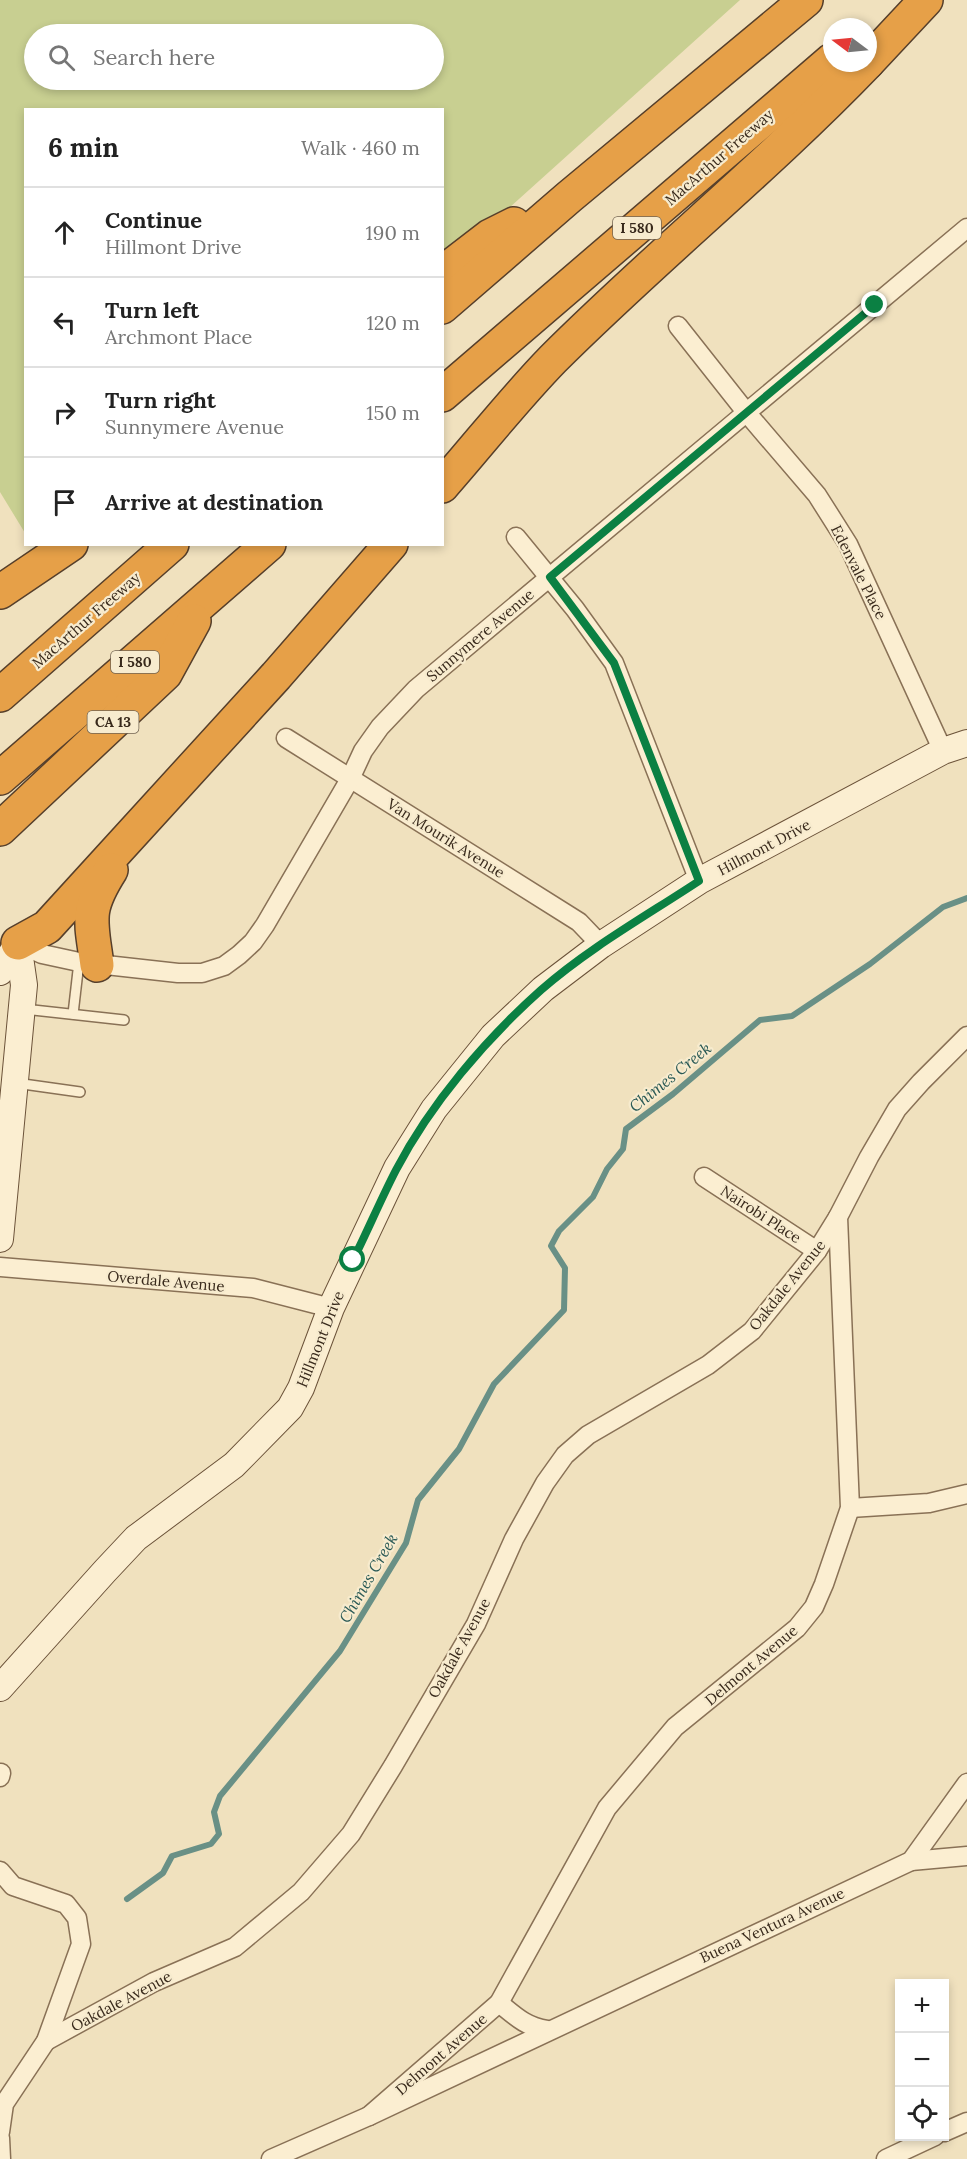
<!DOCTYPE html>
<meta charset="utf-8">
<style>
:root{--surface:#fff;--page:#f6f6f6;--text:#222;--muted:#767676;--line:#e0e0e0}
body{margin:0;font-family:Lora,serif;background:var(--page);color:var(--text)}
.controls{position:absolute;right:18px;bottom:18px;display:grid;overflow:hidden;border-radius:0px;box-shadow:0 3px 9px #0003}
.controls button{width:54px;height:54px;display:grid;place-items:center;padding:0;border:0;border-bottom:2px solid var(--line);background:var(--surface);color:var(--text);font:30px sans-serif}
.compass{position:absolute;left:823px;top:18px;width:54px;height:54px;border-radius:50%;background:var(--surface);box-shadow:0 3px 9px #0003;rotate:286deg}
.stop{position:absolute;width:18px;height:18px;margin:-14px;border:4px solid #0b8043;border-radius:50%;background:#fff}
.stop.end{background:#0b8043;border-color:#fff;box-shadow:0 2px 6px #0008}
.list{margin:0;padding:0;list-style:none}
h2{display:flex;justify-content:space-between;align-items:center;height:78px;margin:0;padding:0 24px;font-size:26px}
h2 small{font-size:20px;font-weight:400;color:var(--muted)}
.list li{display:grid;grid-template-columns:39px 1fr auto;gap:18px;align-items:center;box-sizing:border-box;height:90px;padding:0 24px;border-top:2px solid var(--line)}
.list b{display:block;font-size:22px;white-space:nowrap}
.list p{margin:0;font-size:20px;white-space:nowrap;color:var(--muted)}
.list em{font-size:20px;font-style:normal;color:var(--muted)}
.icon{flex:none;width:33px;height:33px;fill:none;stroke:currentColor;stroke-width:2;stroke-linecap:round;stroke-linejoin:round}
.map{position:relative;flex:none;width:967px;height:2159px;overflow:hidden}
.search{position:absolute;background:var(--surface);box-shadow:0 3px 9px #0003;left:24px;top:24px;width:420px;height:66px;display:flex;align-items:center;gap:15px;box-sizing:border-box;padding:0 21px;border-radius:33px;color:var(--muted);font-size:22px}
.panel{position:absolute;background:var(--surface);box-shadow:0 3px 9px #0003;left:24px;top:108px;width:420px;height:438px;border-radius:0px}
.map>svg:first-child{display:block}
.green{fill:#c8cf91;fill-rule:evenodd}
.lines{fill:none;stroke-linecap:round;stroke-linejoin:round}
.stream{stroke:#699086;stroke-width:6}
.lane-casing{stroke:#897156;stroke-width:12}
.street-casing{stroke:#897156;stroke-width:21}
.secondary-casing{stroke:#6b5239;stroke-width:28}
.highway-casing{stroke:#563f2b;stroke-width:36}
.lane{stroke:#fbeed1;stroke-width:9}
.street{stroke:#fbeed1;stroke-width:18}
.secondary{stroke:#fbeed1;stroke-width:26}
.highway{stroke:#e6a048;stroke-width:33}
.route{stroke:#0b8043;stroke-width:8}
.labels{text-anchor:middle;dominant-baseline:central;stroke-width:4.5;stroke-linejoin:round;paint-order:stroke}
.shield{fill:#f7ebce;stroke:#716351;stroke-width:1.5}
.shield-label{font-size:14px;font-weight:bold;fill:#38291b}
.street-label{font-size:15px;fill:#38291b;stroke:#f7ebce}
.water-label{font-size:16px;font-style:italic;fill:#295955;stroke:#f7ebce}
</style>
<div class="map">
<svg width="967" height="2159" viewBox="0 0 967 2159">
<rect width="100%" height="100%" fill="#f0e1be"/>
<!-- green -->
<path class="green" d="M 0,0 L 740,0 L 509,208 L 443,255 L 442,110 L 26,110 L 25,533 L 0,492 ZM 34,34 L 434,34 L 434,80 L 34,80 Z"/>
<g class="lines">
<!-- stream -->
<polyline class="stream" points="127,1899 163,1873 172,1856 211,1844 219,1834 214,1812 220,1796 340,1651 406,1543 418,1500 459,1449 494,1384 564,1310 565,1268 551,1246 559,1231 593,1197 607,1169 623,1149 626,1129 673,1094 760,1020 792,1016 870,964 943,907 967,898"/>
<!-- lane casing -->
<g class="lane-casing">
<g id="lane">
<polyline points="24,1009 124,1020"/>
<polyline points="73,1014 79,962"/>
<polyline points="16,1083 80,1092"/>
</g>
</g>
<!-- street casing -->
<g class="street-casing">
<g id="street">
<polyline points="678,326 746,412 817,495 848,544 943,751"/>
<polyline points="516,537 575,609 614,663 699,881"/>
<polyline points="286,738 579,922 601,945"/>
<polyline points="18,943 42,954 79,962 178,973 202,973 224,966 239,955 253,942 265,925 350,779 363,751 380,727 416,689 967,228"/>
<polyline points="704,1177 817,1251"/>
<polyline points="0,1267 253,1288 331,1308"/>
<polyline points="850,1508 929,1503 967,1494"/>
<polyline points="0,1777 1,1773"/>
<polyline points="911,1861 967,1856"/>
<polyline points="0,1871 13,1886 66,1904 77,1918 81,1944 46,2041 4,2104 0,2132"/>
<path d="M 499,2003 C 515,2016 526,2027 547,2030"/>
<polyline points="46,2041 154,1982 235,1947 301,1892 351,1834 393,1766 476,1624 514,1539 545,1483 565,1455 588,1435 708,1365 752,1331 817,1251 838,1217"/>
<polyline points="369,2116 499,2003 607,1808 675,1727 797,1628 814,1607 824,1584 850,1508 838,1217 869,1157 897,1109 921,1082 967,1036"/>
<polyline points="944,2132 967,2122"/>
<polyline points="0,2138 1,2159"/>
<polyline points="271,2159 369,2116 911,1861 967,1783"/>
<polyline points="886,2159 935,2136"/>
</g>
</g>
<!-- secondary casing -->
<g class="secondary-casing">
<g id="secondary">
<polyline points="0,972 18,943"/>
<polyline points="0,1239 24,985 18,943"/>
<polyline points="0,1688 105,1571 136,1538 234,1465 290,1408 301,1388 331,1308 397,1168 434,1109 493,1036 543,989 601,945 699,881 943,751 967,743"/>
</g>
</g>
<!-- highway casing -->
<g class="highway-casing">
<g id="highway">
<polyline points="868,62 926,0"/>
<polyline points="442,273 490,236 514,224"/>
<polyline points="442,307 569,197 806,0"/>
<polyline points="442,395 832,60"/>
<path d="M 442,486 C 479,444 514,399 553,359 C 655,257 767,167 867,63"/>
<polyline points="0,592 71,544"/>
<polyline points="0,695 172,544"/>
<polyline points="0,778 269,544"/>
<polyline points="0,829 165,674 194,621"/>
<polyline points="18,943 47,927 276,676 391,544"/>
<path d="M 97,965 C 91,920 85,911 111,870"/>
</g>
</g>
<!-- lane -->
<use href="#lane" class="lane"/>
<!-- street -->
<use href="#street" class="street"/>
<!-- secondary -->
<use href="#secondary" class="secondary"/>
<!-- highway -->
<use href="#highway" class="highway"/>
</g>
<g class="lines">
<!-- route -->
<path class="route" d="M 353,1260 C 368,1230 381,1199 396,1170 C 431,1103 486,1039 541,990 C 589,948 646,916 699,881 L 614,663 L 550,577 L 875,305"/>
</g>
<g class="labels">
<!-- shield labels -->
<g class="shield">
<rect x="613" y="217" width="48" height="22" rx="4.5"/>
<rect x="111" y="651" width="48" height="22" rx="4.5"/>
<rect x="87.5" y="711" width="51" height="22" rx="4.5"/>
</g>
<g class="shield-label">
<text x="637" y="228">I 580</text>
<text x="135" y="662">I 580</text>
<text x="113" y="722">CA 13</text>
</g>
<!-- street labels -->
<g class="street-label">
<text transform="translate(719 157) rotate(-41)">MacArthur Freeway</text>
<text transform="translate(859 572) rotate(63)">Edenvale Place</text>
<text transform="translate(86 620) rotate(-41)">MacArthur Freeway</text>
<text transform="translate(480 635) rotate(-40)">Sunnymere Avenue</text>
<text transform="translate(446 838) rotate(32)">Van Mourik Avenue</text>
<text transform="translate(764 847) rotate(-28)">Hillmont Drive</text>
<text transform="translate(761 1214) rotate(33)">Nairobi Place</text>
<text transform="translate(166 1281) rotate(5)">Overdale Avenue</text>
<text transform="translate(787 1285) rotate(-51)">Oakdale Avenue</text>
<text transform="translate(320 1339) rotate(-68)">Hillmont Drive</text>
<text transform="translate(459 1648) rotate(-61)">Oakdale Avenue</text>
<text transform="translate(751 1665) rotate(-40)">Delmont Avenue</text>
<text transform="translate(772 1925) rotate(-25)">Buena Ventura Avenue</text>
<text transform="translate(121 2001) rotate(-28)">Oakdale Avenue</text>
<text transform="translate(441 2054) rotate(-41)">Delmont Avenue</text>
</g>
<!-- water labels -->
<g class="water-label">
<text transform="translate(670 1077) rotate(-39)">Chimes Creek</text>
<text transform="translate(368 1578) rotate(-60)">Chimes Creek</text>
</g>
</g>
</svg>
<div class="controls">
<button>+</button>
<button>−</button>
<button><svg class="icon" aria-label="locate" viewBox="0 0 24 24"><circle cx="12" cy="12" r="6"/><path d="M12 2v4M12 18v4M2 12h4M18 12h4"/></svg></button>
</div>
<svg class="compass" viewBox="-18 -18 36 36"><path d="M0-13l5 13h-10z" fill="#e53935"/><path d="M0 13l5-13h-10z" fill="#767676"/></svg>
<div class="stop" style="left:353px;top:1260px"></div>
<div class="stop end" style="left:875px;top:305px"></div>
<div class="search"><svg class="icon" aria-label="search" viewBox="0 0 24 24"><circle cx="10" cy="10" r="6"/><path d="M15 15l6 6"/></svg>Search here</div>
<section class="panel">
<h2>6 min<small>Walk · 460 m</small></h2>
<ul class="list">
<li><svg class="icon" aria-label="ahead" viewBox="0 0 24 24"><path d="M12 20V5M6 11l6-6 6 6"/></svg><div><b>Continue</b><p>Hillmont Drive</p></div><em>190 m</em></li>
<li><svg class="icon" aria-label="left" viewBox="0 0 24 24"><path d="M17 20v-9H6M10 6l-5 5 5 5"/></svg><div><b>Turn left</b><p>Archmont Place</p></div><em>120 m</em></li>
<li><svg class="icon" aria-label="right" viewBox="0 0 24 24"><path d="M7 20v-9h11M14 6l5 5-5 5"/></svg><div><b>Turn right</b><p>Sunnymere Avenue</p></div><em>150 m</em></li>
<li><svg class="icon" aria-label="arrive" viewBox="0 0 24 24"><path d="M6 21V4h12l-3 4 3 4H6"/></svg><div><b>Arrive at destination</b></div></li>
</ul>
</section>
</div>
